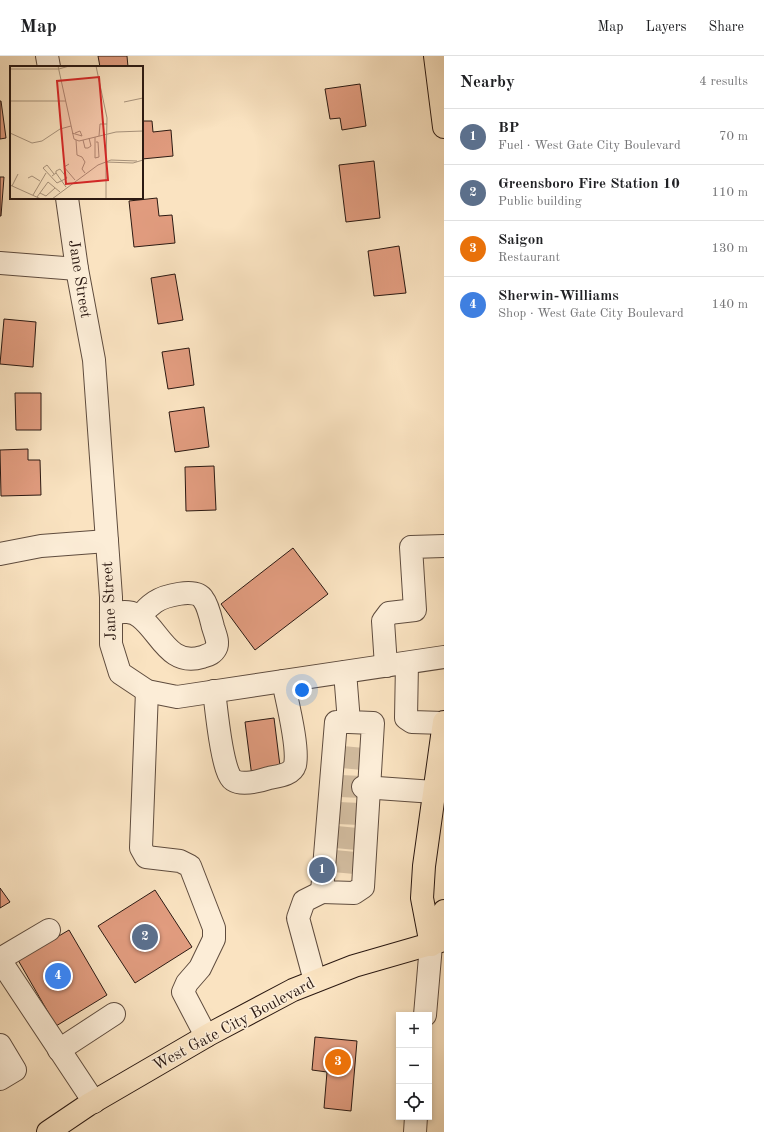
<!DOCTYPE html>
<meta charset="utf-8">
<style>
:root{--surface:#fff;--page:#f2f2f2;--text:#202124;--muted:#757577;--line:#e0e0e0;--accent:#ea580c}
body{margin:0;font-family:"Old Standard TT",serif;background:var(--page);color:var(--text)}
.controls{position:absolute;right:12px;bottom:12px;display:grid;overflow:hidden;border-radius:0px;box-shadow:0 2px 6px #0003}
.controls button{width:36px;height:36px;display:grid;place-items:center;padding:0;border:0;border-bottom:1px solid var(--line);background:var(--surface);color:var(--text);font:20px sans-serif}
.you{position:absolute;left:302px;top:634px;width:14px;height:14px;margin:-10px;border:3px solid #fff;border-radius:50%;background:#1a73e8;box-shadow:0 0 0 6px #1a73e833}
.badge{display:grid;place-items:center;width:26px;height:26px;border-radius:50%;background:var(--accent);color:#fff;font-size:13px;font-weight:700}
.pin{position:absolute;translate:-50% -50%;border:2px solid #fff;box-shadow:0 1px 4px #0006}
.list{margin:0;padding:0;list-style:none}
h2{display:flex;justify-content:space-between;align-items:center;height:52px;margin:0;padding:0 16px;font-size:17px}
h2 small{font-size:13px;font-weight:400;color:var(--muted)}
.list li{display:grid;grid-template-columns:26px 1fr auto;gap:12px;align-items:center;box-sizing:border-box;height:56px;padding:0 16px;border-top:1px solid var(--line)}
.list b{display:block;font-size:15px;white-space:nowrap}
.list p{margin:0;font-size:13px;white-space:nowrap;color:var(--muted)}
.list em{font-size:13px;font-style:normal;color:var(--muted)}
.icon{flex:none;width:22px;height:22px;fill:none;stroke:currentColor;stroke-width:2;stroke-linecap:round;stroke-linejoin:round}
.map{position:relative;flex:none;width:444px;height:1076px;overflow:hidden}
header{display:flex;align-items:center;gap:24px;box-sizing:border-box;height:56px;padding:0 20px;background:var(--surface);border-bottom:1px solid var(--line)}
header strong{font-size:19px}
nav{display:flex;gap:22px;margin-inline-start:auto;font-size:14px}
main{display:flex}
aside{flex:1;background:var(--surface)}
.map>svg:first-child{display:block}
.building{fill:#e19c7f;stroke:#2b1912}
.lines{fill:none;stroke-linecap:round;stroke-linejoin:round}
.minor-tunnel{stroke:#d1bb9e;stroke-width:22;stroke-dasharray:22 11;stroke-linecap:butt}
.minor-casing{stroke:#5f4c3e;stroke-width:24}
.major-casing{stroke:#2b1912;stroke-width:24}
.minor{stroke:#fcedd7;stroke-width:22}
.major{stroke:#fae3c1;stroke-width:22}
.labels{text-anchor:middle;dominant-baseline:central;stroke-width:3;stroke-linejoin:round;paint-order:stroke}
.street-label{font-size:16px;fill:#2b1912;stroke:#fcedd7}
.inset-road{fill:none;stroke:#a7927b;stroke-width:1}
.view{fill:#d62828;fill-opacity:0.15;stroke:#d62828;stroke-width:2}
.inset-edge{fill:none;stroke:#2b1912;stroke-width:2}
</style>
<header>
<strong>Map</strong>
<nav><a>Map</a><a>Layers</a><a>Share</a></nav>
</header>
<main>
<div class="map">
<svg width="444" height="1076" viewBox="0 0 444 1076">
<rect width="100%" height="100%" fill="#fae3c1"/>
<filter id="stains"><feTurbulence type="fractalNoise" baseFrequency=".005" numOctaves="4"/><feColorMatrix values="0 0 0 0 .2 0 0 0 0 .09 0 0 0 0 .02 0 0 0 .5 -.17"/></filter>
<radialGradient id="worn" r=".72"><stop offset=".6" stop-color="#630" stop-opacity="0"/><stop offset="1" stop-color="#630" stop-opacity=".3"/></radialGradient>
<!-- building -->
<g class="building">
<polygon points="98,0 127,0 128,11 100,11"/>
<polygon points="360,28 366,70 342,74 340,62 330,63 325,33"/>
<polygon points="0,45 1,45 6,82 0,83"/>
<polygon points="142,65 152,65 153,76 171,74 173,100 142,103"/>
<polygon points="374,105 380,162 346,166 339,109"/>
<polygon points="0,121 4,121 1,160 0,160"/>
<polygon points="157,142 159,160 172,159 175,187 134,191 129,145"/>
<polygon points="399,190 406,237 374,240 368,195"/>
<polygon points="175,218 183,264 158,268 151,222"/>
<polygon points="4,263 36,266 33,311 0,308"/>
<polygon points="189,292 194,329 168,333 162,296"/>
<polygon points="15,337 41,337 41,374 16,374"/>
<polygon points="204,351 209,391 175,396 169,356"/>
<polygon points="28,393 28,404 40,404 41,439 1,440 0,394"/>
<polygon points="214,410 216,454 186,455 185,411"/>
<polygon points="293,492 328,538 255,594 221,548"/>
<polygon points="274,662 281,718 252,721 245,666"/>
<polygon points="0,832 10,846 0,852"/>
<polygon points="155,834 192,891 135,927 98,870"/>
<polygon points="69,874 107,939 56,970 18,904"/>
<polygon points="315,981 357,985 351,1055 324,1052 327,1016 312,1014"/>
</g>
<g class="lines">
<!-- minor-tunnel -->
<g class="minor-tunnel">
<polyline points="342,701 363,703"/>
<polyline points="340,730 363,731"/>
<polyline points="338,757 360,758"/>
<polyline points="336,781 357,783"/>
<polyline points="334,805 355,807"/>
</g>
<!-- minor casing -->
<g class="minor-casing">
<g id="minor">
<polyline points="47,0 49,11"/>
<polyline points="67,142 77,213 94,304 111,541 111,588 120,617 147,635 177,641 444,601"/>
<polyline points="0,207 77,213"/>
<polyline points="0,498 41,490 107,485"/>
<path d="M 111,557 C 122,556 131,554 140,561 C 160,576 169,611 202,601 C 208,599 213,598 216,592 C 219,586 215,578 213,571 C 211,563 208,549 203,543 C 196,531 164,540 155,546 C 149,550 144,555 140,561"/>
<polyline points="407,607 406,662 412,666 444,667"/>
<polyline points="386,610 383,565 389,557 415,554 411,491 444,490"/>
<polyline points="345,616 349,666 336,666 322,836 354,837 363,831 373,667 349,666"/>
<polyline points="147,635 141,792 146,801 180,805 190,810 214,872 214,883 200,912 187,927 183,936 206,980"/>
<path d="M 214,635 C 216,650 222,717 233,724 C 242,730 260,725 269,722 C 278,720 292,719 295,709 C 299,691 287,645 283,625"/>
<polyline points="363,731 434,736"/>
<polyline points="0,903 49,874"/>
<polyline points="0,904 94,1046"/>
<polyline points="315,925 298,862 304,845 322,836"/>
<polyline points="425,959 431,889"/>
<polyline points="0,989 15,1014 0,1023"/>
<polyline points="59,994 114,958"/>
<polyline points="415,1076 416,1061"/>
</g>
</g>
<!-- major casing -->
<g class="major-casing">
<g id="major">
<polyline points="435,0 444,71"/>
<polyline points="431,889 422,842 424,810 444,666"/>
<polyline points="431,889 444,855"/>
<polyline points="48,1076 88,1049 210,978 293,934 354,910 444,884"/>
</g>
</g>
<!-- minor -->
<use href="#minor" class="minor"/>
<!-- major -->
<use href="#major" class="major"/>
</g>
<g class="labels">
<!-- street labels -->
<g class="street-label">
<text transform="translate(79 223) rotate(81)">Jane Street</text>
<text transform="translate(110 545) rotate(-93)">Jane Street</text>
<text transform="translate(234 969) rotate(-28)">West Gate City Boulevard</text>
</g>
</g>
<!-- overview -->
<g transform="translate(10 10)">
<rect width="133" height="133" fill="#fae3c1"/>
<path class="inset-road" d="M 48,0 L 64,73 L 69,75 L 106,66 L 133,65M 86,0 L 97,52 L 96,96M 0,3 L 49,3 L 59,0M 0,35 L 56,35M 114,36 L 133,32M 0,67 L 22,77 L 32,75 L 50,63 L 61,60M 62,67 L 72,70 L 70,65 L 65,67M 89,70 L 90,58 L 97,58M 85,71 L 85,92 L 89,91 L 88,76 L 86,76M 66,74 L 67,89 L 72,91 L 75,96 L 72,103 L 75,107M 73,74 L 75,82 L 78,82 L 81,80 L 79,72M 96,96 L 96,133M 96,96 L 123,97 L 133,94M 59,98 L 54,101 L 65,114M 46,107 L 56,121M 42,110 L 46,107 L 46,105 L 50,103 L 57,112 L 47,117 L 33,102 L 37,99 L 44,108M 18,112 L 22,110 L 30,115M 0,119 L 31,133M 2,120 L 8,108M 30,127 L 36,130 L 45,122M 23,129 L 36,107M 27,131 L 38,116 L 50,126M 42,133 L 88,99 L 101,94 L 127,95"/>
<path class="view" d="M 89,11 L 98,114 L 56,118 L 47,15 Z"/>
<rect width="133" height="133" class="inset-edge"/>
</g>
<rect width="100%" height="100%" filter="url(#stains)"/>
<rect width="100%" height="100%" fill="url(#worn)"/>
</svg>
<div class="controls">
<button>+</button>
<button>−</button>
<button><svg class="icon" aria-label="locate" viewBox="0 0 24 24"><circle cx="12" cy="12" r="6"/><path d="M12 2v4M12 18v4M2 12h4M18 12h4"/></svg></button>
</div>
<div class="you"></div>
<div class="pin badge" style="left:322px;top:814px;background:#5c6f8a">1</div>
<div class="pin badge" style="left:145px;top:881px;background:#5c6f8a">2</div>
<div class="pin badge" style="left:338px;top:1006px;background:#e8710a">3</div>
<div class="pin badge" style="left:58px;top:920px;background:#3f7fe0">4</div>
</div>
<aside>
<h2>Nearby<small>4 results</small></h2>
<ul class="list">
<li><span class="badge" style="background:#5c6f8a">1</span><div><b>BP</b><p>Fuel · West Gate City Boulevard</p></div><em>70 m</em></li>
<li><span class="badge" style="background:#5c6f8a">2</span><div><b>Greensboro Fire Station 10</b><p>Public building</p></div><em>110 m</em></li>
<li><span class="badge" style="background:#e8710a">3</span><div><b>Saigon</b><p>Restaurant</p></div><em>130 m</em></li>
<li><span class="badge" style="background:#3f7fe0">4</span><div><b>Sherwin-Williams</b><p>Shop · West Gate City Boulevard</p></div><em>140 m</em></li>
</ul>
</aside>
</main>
